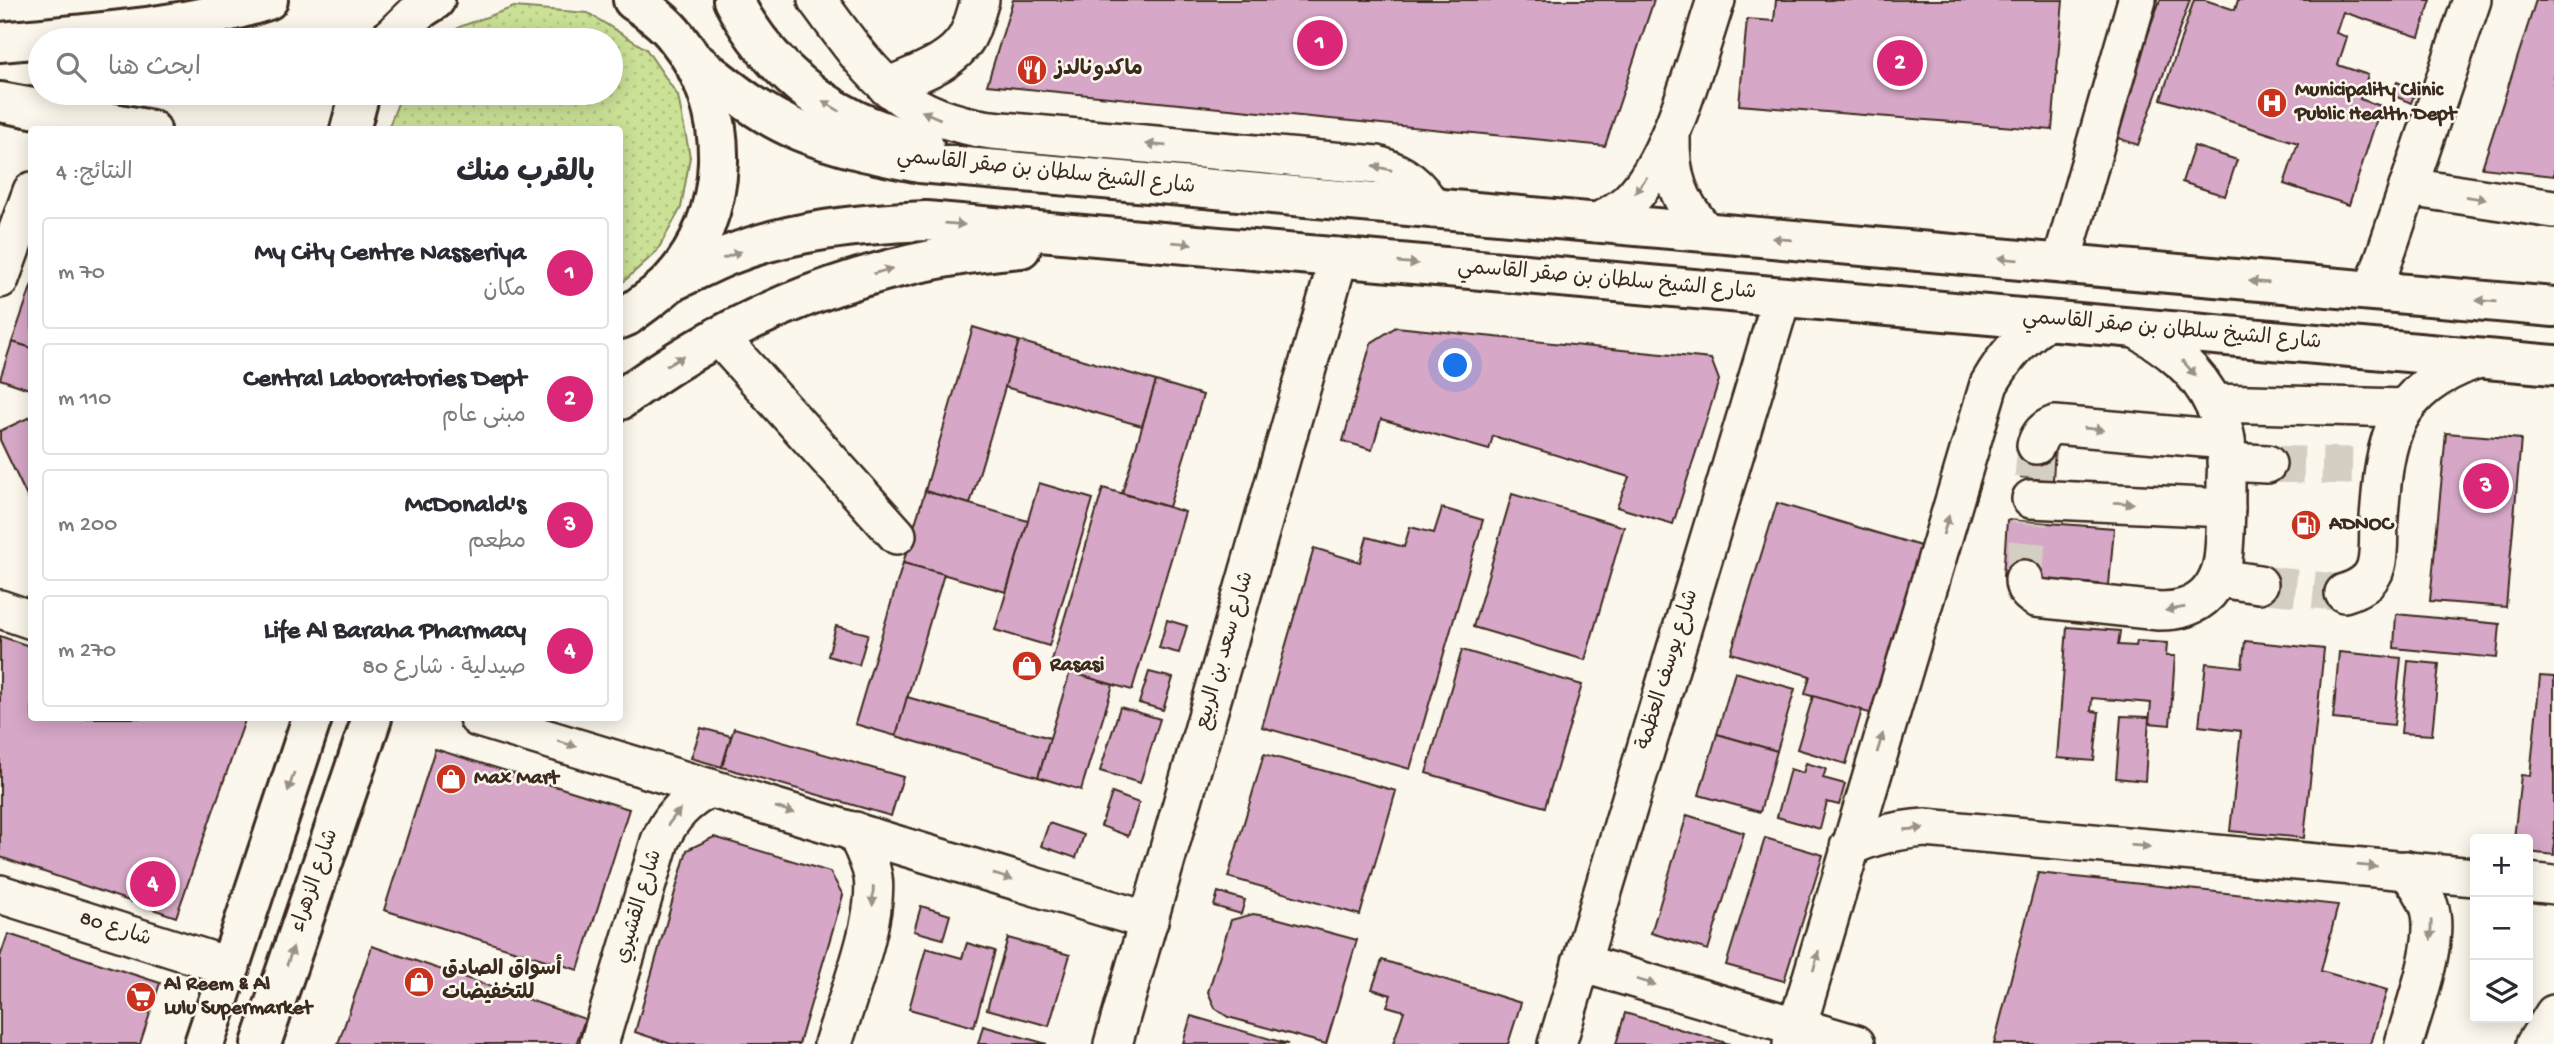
<!DOCTYPE html>
<html lang="ar">
<meta charset="utf-8">
<style>
:root{--surface:#fff;--page:#f7f7f7;--text:#2b2b33;--muted:#7c7c81;--line:#e1e1e2;--accent:#db2777}
body{margin:0;font-family:"Gochi Hand","Playpen Sans Arabic",sans-serif;background:var(--page);color:var(--text);direction:rtl}
.controls{position:absolute;right:21px;bottom:21px;display:grid;overflow:hidden;border-radius:7px;box-shadow:0 4px 18px #0003}
.controls button{width:63px;height:63px;display:grid;place-items:center;padding:0;border:0;border-bottom:2px solid var(--line);background:var(--surface);color:var(--text);font:35px sans-serif}
.you{position:absolute;left:1456px;top:366px;width:24px;height:24px;margin:-18px;border:5px solid #fff;border-radius:50%;background:#1a73e8;box-shadow:0 0 0 10px #1a73e833}
.badge{display:grid;place-items:center;width:46px;height:46px;border-radius:50%;background:var(--accent);color:#fff;font-size:23px;font-weight:700}
.pin{position:absolute;translate:-50% -50%;border:4px solid #fff;box-shadow:0 2px 7px #0006}
.list{margin:0;padding:0;list-style:none}
h2{display:flex;justify-content:space-between;align-items:center;height:91px;margin:0;padding:0 28px;font-size:30px}
h2 small{font-size:23px;font-weight:400;color:var(--muted)}
.list li{display:grid;grid-template-columns:46px 1fr auto;gap:21px;align-items:center;box-sizing:border-box;height:112px;margin:0 14px 14px;padding:0 14px;border:2px solid var(--line);border-radius:7px}
.list b{display:block;font-size:26px;white-space:nowrap}
.list p{margin:0;font-size:23px;white-space:nowrap;color:var(--muted)}
.list em{font-size:23px;font-style:normal;color:var(--muted)}
.icon{flex:none;width:38px;height:38px;fill:none;stroke:currentColor;stroke-width:2;stroke-linecap:round;stroke-linejoin:round}
.map{position:relative;flex:none;width:2554px;height:1044px;overflow:hidden;direction:ltr}
.search{position:absolute;background:var(--surface);box-shadow:0 4px 18px #0003;left:28px;top:28px;width:595px;height:77px;display:flex;align-items:center;gap:18px;box-sizing:border-box;padding:0 24px;border-radius:38px;color:var(--muted);font-size:26px}
.panel{position:absolute;background:var(--surface);box-shadow:0 4px 18px #0003;left:28px;top:126px;width:595px;height:595px;border-radius:7px;direction:rtl}
.map>svg:first-child{display:block}
.green{fill:url(#green-dots);stroke:#83865a;stroke-width:2}
.building{fill:#d6a7c7;stroke:#3b2a1e;stroke-width:2}
.lines{fill:none;stroke-linecap:round;stroke-linejoin:round}
.minor-tunnel{stroke:#d5cec3;stroke-width:37;stroke-dasharray:37 18;stroke-linecap:butt}
.minor-casing{stroke:#3b2a1e;stroke-width:42}
.major-casing{stroke:#3b2a1e;stroke-width:44}
.minor{stroke:#fbf7ec;stroke-width:37}
.major{stroke:#fbf7ec;stroke-width:38}
.oneway{fill:#9b9085}
.labels{text-anchor:middle;dominant-baseline:central;stroke-width:5;stroke-linejoin:round;paint-order:stroke}
.poi-label{font-size:21px;font-weight:bold;fill:#3b2a1e;stroke:#fbf7ec;text-anchor:start}
.street-label{font-size:21px;fill:#3b2a1e;stroke:#fbf7ec}
</style>
<div class="map">
<svg width="2554" height="1044" viewBox="0 0 2554 1044">
<defs>
<pattern id="green-dots" width="8" height="8" patternUnits="userSpaceOnUse" patternTransform="scale(1.75)"><rect width="8" height="8" fill="#cbe196"/><path d="M2 2h.1M6 6h.1" fill="none" stroke="#afc181" stroke-width="1.8" stroke-linecap="round"/></pattern>
</defs>
<rect width="100%" height="100%" fill="#fbf7ec"/>
<filter id="ink" filterUnits="userSpaceOnUse"><feTurbulence type="fractalNoise" baseFrequency=".0143" numOctaves="2"/><feDisplacementMap in="SourceGraphic" scale="14" xChannelSelector="R" yChannelSelector="G"/><feConvolveMatrix kernelMatrix="1 2 1 2 8 2 1 2 1" color-interpolation-filters="sRGB"/></filter>
<g filter="url(#ink)">
<!-- green -->
<polygon class="green" points="514,7 588,13 646,49 678,96 690,157 681,208 657,251 620,285 620,130 388,129 402,93 611,93 611,40 445,40 459,27"/>
<!-- building -->
<g class="building">
<polygon points="1013,0 1654,0 1605,146 987,85"/>
<polygon points="1776,0 2063,0 2052,130 1739,105 1747,19 1774,21"/>
<polygon points="2160,0 2190,0 2138,145 2112,136"/>
<polygon points="2194,0 2205,0 2235,10 2238,0 2431,0 2419,37 2343,12 2336,33 2347,37 2338,65 2368,75 2360,99 2381,106 2349,205 2284,184 2298,143 2161,99"/>
<polygon points="2536,0 2554,0 2554,176 2482,168"/>
<polygon points="2397,82 2416,90 2411,103 2392,95"/>
<polygon points="2194,146 2237,160 2225,196 2182,182"/>
<polygon points="32,284 32,348 12,342"/>
<polygon points="973,327 1019,341 970,504 925,491"/>
<polygon points="1396,327 1711,359 1719,380 1673,524 1617,507 1629,477 1493,436 1489,450 1381,419 1372,450 1343,441 1371,343"/>
<polygon points="1019,341 1156,381 1142,426 1005,387"/>
<polygon points="12,342 32,348 32,390 0,379"/>
<polygon points="1156,381 1203,395 1169,507 1122,493"/>
<polygon points="32,416 32,507 0,440 0,431"/>
<polygon points="2446,433 2521,439 2506,607 2430,601"/>
<polygon points="2024,444 2055,447 2053,480 2021,477"/>
<polygon points="1039,483 1093,499 1049,646 995,630"/>
<polygon points="1103,488 1185,512 1132,690 1050,667"/>
<polygon points="925,491 1028,521 1006,592 903,563"/>
<polygon points="1512,494 1624,527 1585,660 1473,627"/>
<polygon points="1777,503 1927,548 1876,715 1805,694 1810,676 1731,653"/>
<polygon points="1442,508 1483,520 1410,769 1262,727 1314,548 1360,562 1367,537 1404,547 1410,527 1434,533"/>
<polygon points="2007,520 2114,528 2109,585 2003,576"/>
<polygon points="903,563 944,574 896,736 855,724"/>
<polygon points="2396,614 2500,624 2497,658 2394,648"/>
<polygon points="1167,620 1187,626 1179,653 1159,648"/>
<polygon points="836,626 868,634 859,665 828,656"/>
<polygon points="2067,627 2120,631 2118,645 2136,646 2137,641 2167,643 2166,656 2175,656 2170,725 2149,723 2151,703 2092,698 2091,711 2099,712 2094,761 2057,758"/>
<polygon points="0,636 32,647 32,718 237,718 245,720 176,917 0,857"/>
<polygon points="2245,641 2324,649 2304,838 2230,831 2241,731 2199,726 2206,663 2242,667"/>
<polygon points="1462,650 1582,685 1545,807 1426,773"/>
<polygon points="2339,652 2401,658 2394,725 2333,719"/>
<polygon points="2408,661 2439,664 2432,735 2401,733"/>
<polygon points="1070,672 1113,685 1081,790 1038,777"/>
<polygon points="1149,672 1173,678 1163,710 1139,703"/>
<polygon points="1735,672 1795,689 1777,751 1717,734"/>
<polygon points="2540,676 2554,677 2554,855 2528,852 2528,839 2514,839 2521,775 2530,776"/>
<polygon points="1813,696 1862,710 1846,764 1797,749"/>
<polygon points="907,697 1050,738 1038,777 896,736"/>
<polygon points="1120,707 1160,719 1140,783 1100,771"/>
<polygon points="2121,716 2149,717 2145,781 2116,778"/>
<polygon points="701,728 731,736 722,767 691,758"/>
<polygon points="734,728 903,777 891,816 722,767"/>
<polygon points="1717,734 1777,751 1760,812 1699,795"/>
<polygon points="435,749 629,809 578,970 384,910"/>
<polygon points="1264,754 1396,791 1360,915 1228,877"/>
<polygon points="1806,763 1826,769 1823,778 1845,784 1839,805 1827,802 1820,829 1777,817 1790,769 1803,773"/>
<polygon points="1112,793 1139,803 1128,836 1101,826"/>
<polygon points="1687,815 1744,833 1708,950 1651,933"/>
<polygon points="1049,823 1084,835 1076,858 1041,846"/>
<polygon points="714,837 830,872 843,895 799,1044 671,1044 635,1032 687,850"/>
<polygon points="1765,838 1823,855 1784,981 1726,965"/>
<polygon points="2038,873 2338,905 2321,971 2387,990 2371,1044 1994,1044"/>
<polygon points="1218,892 1245,900 1241,914 1214,906"/>
<polygon points="921,906 950,915 943,939 914,931"/>
<polygon points="1253,914 1272,917 1357,940 1326,1044 1228,1017 1215,1008 1208,992 1231,920"/>
<polygon points="8,934 160,983 140,1044 0,1044 0,957"/>
<polygon points="1008,938 1070,955 1049,1026 987,1009"/>
<polygon points="967,943 995,951 974,1027 909,1009 926,948 962,958"/>
<polygon points="372,946 585,1019 576,1044 338,1044"/>
<polygon points="1382,960 1521,1003 1508,1044 1393,1044 1404,1011 1387,1006 1391,995 1372,989"/>
<polygon points="1625,1013 1730,1044 1616,1044"/>
<polygon points="1191,1016 1288,1044 1187,1044 1183,1043"/>
<polygon points="983,1026 1047,1044 978,1044"/>
</g>
<g class="lines">
<!-- minor-tunnel -->
<g class="minor-tunnel">
<polyline points="2267,464 2352,466"/>
<polyline points="2033,478 2036,445"/>
<polyline points="2024,579 2029,522"/>
<polyline points="2259,584 2344,593"/>
</g>
<!-- minor casing -->
<g class="minor-casing">
<g id="minor">
<path d="M 817,0 C 870,71 896,117 991,130 L 1377,165 C 1404,173 1419,185 1433,209"/>
<path d="M 887,87 C 913,75 952,64 967,37 C 973,26 976,12 980,0"/>
<path d="M 1671,134 C 1670,177 1678,200 1706,232"/>
<polyline points="2408,187 2554,209"/>
<path d="M 1596,223 C 1607,217 1618,211 1628,202 C 1671,162 1697,56 1716,0"/>
<polyline points="2061,264 2137,0"/>
<polyline points="0,279 32,191"/>
<polyline points="2373,291 2472,0"/>
<polyline points="718,336 897,535"/>
<polyline points="2213,403 2405,408"/>
<path d="M 2036,445 C 2040,434 2044,429 2055,425 L 2226,440"/>
<polyline points="2226,462 2267,464"/>
<polyline points="2031,499 2226,508"/>
<polyline points="2218,578 2259,584"/>
<path d="M 2024,579 C 2024,588 2027,593 2036,598 L 2159,611 C 2177,611 2194,608 2208,593 C 2216,584 2221,572 2223,560 C 2226,535 2226,509 2226,484 C 2226,470 2228,455 2226,441 C 2225,429 2219,416 2214,405 C 2197,369 2168,347 2134,328"/>
<path d="M 2344,593 C 2358,589 2372,581 2376,566 C 2380,552 2378,533 2379,518 C 2385,436 2392,390 2478,359"/>
<polyline points="0,609 32,620"/>
<polyline points="478,718 1149,921"/>
<path d="M 1849,847 C 1874,835 1897,830 1925,828 L 2475,877"/>
<polyline points="2528,882 2554,885"/>
<polyline points="0,894 231,967"/>
<polyline points="1581,963 1856,1044"/>
<path d="M 599,1044 L 660,841 C 671,816 686,801 710,788"/>
<path d="M 833,1044 C 846,1001 879,919 873,877 C 870,860 862,846 855,831"/>
<polyline points="1113,1044 1339,257"/>
<polyline points="1557,1044 1782,297"/>
<path d="M 1792,1044 L 1989,384 C 2006,355 2020,339 2048,320"/>
<path d="M 2404,1044 C 2413,1009 2441,940 2429,906 C 2424,892 2416,881 2406,870"/>
<polyline points="2535,1044 2554,1014"/>
</g>
</g>
<!-- major casing -->
<g class="major-casing">
<g id="major">
<path d="M 733,0 C 759,51 802,94 853,119 C 876,130 901,137 924,146"/>
<polyline points="389,40 421,9 435,0"/>
<path d="M 0,42 C 90,33 182,29 268,0"/>
<path d="M 692,59 C 726,86 760,115 800,131 C 839,147 879,155 920,163 L 2554,307"/>
<polyline points="0,102 151,130"/>
<polyline points="350,130 360,93"/>
<path d="M 669,283 C 689,274 709,263 729,255 C 792,230 859,224 926,221 L 2554,365"/>
<path d="M 620,319 L 627,316 C 641,305 657,295 669,283 C 732,217 734,108 677,38 C 665,22 649,11 633,0"/>
<path d="M 620,400 C 737,312 874,259 1021,248"/>
<polyline points="204,1044 312,718"/>
<polyline points="261,1044 372,718"/>
</g>
</g>
<!-- minor -->
<use href="#minor" class="minor"/>
<!-- major -->
<use href="#major" class="major"/>
</g>
<!-- one-way arrows -->
<defs><path id="oneway-solid" d="M-6-.8H1V-3.2L6.5 0L1 3.2V.8H-6Z" transform="scale(1.75)"/></defs>
<g class="oneway">
<use href="#oneway-solid" transform="translate(831 106) rotate(-149)"/>
<use href="#oneway-solid" transform="translate(931 115) rotate(-157)"/>
<use href="#oneway-solid" transform="translate(1156 145) rotate(-175)"/>
<use href="#oneway-solid" transform="translate(1382 168) rotate(-167)"/>
<use href="#oneway-solid" transform="translate(1641 185) rotate(126)"/>
<use href="#oneway-solid" transform="translate(2476 198) rotate(9)"/>
<use href="#oneway-solid" transform="translate(955 224) rotate(5)"/>
<use href="#oneway-solid" transform="translate(1782 239) rotate(-175)"/>
<use href="#oneway-solid" transform="translate(1182 243) rotate(5)"/>
<use href="#oneway-solid" transform="translate(732 255) rotate(-21)"/>
<use href="#oneway-solid" transform="translate(2008 259) rotate(-175)"/>
<use href="#oneway-solid" transform="translate(1408 263) rotate(5)"/>
<use href="#oneway-solid" transform="translate(883 271) rotate(-16)"/>
<use href="#oneway-solid" transform="translate(2259 282) rotate(-175)"/>
<use href="#oneway-solid" transform="translate(2486 301) rotate(-175)"/>
<use href="#oneway-solid" transform="translate(675 361) rotate(-31)"/>
<use href="#oneway-solid" transform="translate(2189 368) rotate(49)"/>
<use href="#oneway-solid" transform="translate(2094 429) rotate(5)"/>
<use href="#oneway-solid" transform="translate(2124 503) rotate(3)"/>
<use href="#oneway-solid" transform="translate(1946 525) rotate(-73)"/>
<use href="#oneway-solid" transform="translate(2175 609) rotate(170)"/>
<use href="#oneway-solid" transform="translate(1880 743) rotate(-73)"/>
<use href="#oneway-solid" transform="translate(567 744) rotate(17)"/>
<use href="#oneway-solid" transform="translate(291 782) rotate(108)"/>
<use href="#oneway-solid" transform="translate(785 810) rotate(17)"/>
<use href="#oneway-solid" transform="translate(674 817) rotate(-52)"/>
<use href="#oneway-solid" transform="translate(1914 829) rotate(-4)"/>
<use href="#oneway-solid" transform="translate(2140 846) rotate(5)"/>
<use href="#oneway-solid" transform="translate(2367 866) rotate(5)"/>
<use href="#oneway-solid" transform="translate(1003 877) rotate(17)"/>
<use href="#oneway-solid" transform="translate(873 896) rotate(92)"/>
<use href="#oneway-solid" transform="translate(2431 930) rotate(91)"/>
<use href="#oneway-solid" transform="translate(290 956) rotate(-71)"/>
<use href="#oneway-solid" transform="translate(1816 961) rotate(-74)"/>
<use href="#oneway-solid" transform="translate(1646 982) rotate(16)"/>
</g>
</g>
<!-- icons -->
<defs>
<g id="restaurant-disc" transform="scale(1.575)"><circle r="9.5" fill="#c8321e" stroke="#fbf7ec"/><path d="M-5-6h1v4h1v-4h1v4h1v-4h1v5L-1.5 .5V6h-2V.5L-5-1ZM5-6V6H3V1.5H1.5Q1.5-4 5-6Z" fill="#fff"/></g>
<g id="hospital-disc" transform="scale(1.575)"><circle r="9.5" fill="#c8321e" stroke="#fbf7ec"/><path d="M-5-5h3v3.5h4V-5h3V5h-3V1.5h-4V5h-3Z" fill="#fff"/></g>
<g id="fuel-disc" transform="scale(1.575)"><circle r="9.5" fill="#c8321e" stroke="#fbf7ec"/><path d="M-5.5-6h7V0h2V4h1.3V-2.5L3-4.5l.8-.8L6-3V5H2.5V1h-1V6h-7ZM-4.2-4.7v3.2H.2V-4.7Z" fill="#fff"/></g>
<g id="shop-disc" transform="scale(1.575)"><circle r="9.5" fill="#c8321e" stroke="#fbf7ec"/><path d="M-5-2.5h2.3a2.7 3.5 0 0 1 5.4 0H5L5.5 6h-11ZM-1.5-2.5h3a1.5 2.3 0 0 0-3 0Z" fill="#fff"/></g>
<g id="supermarket-disc" transform="scale(1.575)"><circle r="9.5" fill="#c8321e" stroke="#fbf7ec"/><path d="M-6-5.5h2.5l.6 2H6L4.5 2H-2.5L-4.4-4H-6ZM-1.5 3.2a1.3 1.3 0 1 0 .1 0ZM3 3.2a1.3 1.3 0 1 0 .1 0Z" fill="#fff"/></g>
</defs>
<g fill-rule="evenodd">
<use href="#restaurant-disc" x="1032" y="70"/>
<use href="#hospital-disc" x="2272" y="103"/>
<use href="#fuel-disc" x="2306" y="525"/>
<use href="#shop-disc" x="1027" y="666"/>
<use href="#shop-disc" x="451" y="779"/>
<use href="#shop-disc" x="419" y="982"/>
<use href="#supermarket-disc" x="141" y="997"/>
</g>
<g class="labels">
<!-- poi labels -->
<g class="poi-label">
<text x="1055" y="70">ماكدونالدز</text>
<text x="2295" y="91">Municipality Clinic<tspan x="2295" dy="24">Public Health Dept</tspan></text>
<text x="2329" y="525">ADNOC</text>
<text x="1050" y="666">Rasasi</text>
<text x="474" y="779">Max Mart</text>
<text x="442" y="970">أسواق الصادق<tspan x="442" dy="24">للتخفيضات</tspan></text>
<text x="164" y="985">Al Reem &amp; Al<tspan x="164" dy="24">Lulu Supermarket</tspan></text>
</g>
<!-- street labels -->
<g class="street-label">
<text transform="translate(1046 173) rotate(6)">شارع الشيخ سلطان بن صقر القاسمي</text>
<text transform="translate(1607 281) rotate(5)">شارع الشيخ سلطان بن صقر القاسمي</text>
<text transform="translate(2172 331) rotate(5)">شارع الشيخ سلطان بن صقر القاسمي</text>
<text transform="translate(1226 651) rotate(-74)">شارع سعد بن الربيع</text>
<text transform="translate(1669 670) rotate(-73)">شارع يوسف العظمة</text>
<text transform="translate(316 881) rotate(-71)">شارع الزهراء</text>
<text transform="translate(640 907) rotate(-73)">شارع القشيري</text>
<text transform="translate(115 930) rotate(18)">شارع 80</text>
</g>
</g>
</svg>
<div class="controls">
<button>+</button>
<button>−</button>
<button><svg class="icon" aria-label="layers" viewBox="0 0 24 24"><path d="M12 4l9 5-9 5-9-5zM3 14l9 5 9-5"/></svg></button>
</div>
<div class="you"></div>
<div class="pin badge" style="left:1320px;top:43px">1</div>
<div class="pin badge" style="left:1900px;top:63px">2</div>
<div class="pin badge" style="left:2486px;top:486px">3</div>
<div class="pin badge" style="left:153px;top:884px">4</div>
<div class="search"><svg class="icon" aria-label="search" viewBox="0 0 24 24"><circle cx="10" cy="10" r="6"/><path d="M15 15l6 6"/></svg>ابحث هنا</div>
<section class="panel">
<h2>بالقرب منك<small>النتائج: 4</small></h2>
<ul class="list">
<li><span class="badge">1</span><div><b>My City Centre Nasseriya</b><p>مكان</p></div><em>70 m</em></li>
<li><span class="badge">2</span><div><b>Central Laboratories Dept</b><p>مبنى عام</p></div><em>110 m</em></li>
<li><span class="badge">3</span><div><b>McDonald's</b><p>مطعم</p></div><em>200 m</em></li>
<li><span class="badge">4</span><div><b>Life Al Baraha Pharmacy</b><p>صيدلية · شارع 80</p></div><em>270 m</em></li>
</ul>
</section>
</div>
